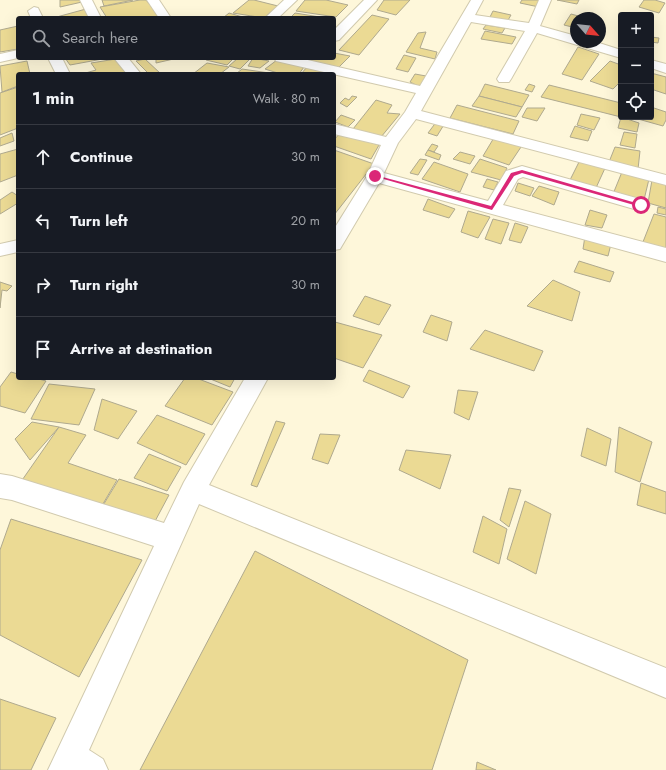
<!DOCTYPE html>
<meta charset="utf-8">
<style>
:root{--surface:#171b24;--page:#20242c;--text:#f1f3f6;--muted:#9ea1a6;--line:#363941}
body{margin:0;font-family:Jost,sans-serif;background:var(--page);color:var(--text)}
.controls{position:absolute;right:12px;top:12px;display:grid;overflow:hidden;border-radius:4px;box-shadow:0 4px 16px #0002}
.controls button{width:36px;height:36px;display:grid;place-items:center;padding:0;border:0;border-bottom:1px solid var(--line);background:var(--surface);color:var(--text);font:20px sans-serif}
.compass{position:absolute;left:570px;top:12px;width:36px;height:36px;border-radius:50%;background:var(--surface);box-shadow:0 4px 16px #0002;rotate:117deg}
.stop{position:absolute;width:12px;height:12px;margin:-9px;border:3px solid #db2777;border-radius:50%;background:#fff}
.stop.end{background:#db2777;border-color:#fff;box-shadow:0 1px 4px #0008}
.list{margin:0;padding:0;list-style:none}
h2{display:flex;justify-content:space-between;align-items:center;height:52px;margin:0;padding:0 16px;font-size:17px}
h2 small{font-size:13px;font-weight:400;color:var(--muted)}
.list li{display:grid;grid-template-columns:26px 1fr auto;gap:12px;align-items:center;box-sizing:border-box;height:64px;padding:0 16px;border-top:1px solid var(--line)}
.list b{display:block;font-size:15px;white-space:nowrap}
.list em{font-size:13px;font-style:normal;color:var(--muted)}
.icon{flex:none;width:22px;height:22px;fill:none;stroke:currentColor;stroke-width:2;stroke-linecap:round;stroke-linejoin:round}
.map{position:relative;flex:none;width:666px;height:770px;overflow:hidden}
.search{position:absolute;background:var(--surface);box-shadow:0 4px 16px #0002;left:16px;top:16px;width:320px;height:44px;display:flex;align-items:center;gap:10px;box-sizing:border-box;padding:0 14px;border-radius:4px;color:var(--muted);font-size:15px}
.panel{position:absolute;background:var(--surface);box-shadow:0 4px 16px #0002;left:16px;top:72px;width:320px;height:308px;border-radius:4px}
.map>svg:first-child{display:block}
.building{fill:#ebda94;stroke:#afa98e}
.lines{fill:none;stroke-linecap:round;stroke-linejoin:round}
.minor-casing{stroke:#d1caae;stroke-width:2}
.minor{fill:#fff;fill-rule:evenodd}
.route{fill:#db2777}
</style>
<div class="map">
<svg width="666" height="770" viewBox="0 0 666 770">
<rect width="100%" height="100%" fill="#fef7da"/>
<!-- building -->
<g class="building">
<polygon points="60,0 80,0 82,2 60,7"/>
<polygon points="102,0 133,0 104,6"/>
<polygon points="140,0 146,0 160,17 107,18 100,7"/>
<polygon points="249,0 254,0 278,6 264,18 233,13"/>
<polygon points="305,0 326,0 348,5 336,17 296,11"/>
<polygon points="384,0 410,0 396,15 377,10"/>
<polygon points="522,0 543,0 539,7 520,3"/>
<polygon points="557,0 579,0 577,4"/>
<polygon points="644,0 655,0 665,3 659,13 639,7"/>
<polygon points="86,9 91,18 53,18"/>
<polygon points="493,11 511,15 507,22 489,19"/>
<polygon points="229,13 246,18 223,18"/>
<polygon points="295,13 326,18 290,18"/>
<polygon points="571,14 586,18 576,18 576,28 564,25"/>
<polygon points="372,15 389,19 359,55 339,50"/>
<polygon points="486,25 505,28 502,33 483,29"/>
<polygon points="18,26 18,49 0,52 0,30"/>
<polygon points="485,31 516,37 512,44 481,39"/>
<polygon points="426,32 420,48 437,52 435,59 406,52 418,33"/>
<polygon points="651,37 659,38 658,43 651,42"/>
<polygon points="578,47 599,54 582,80 562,74"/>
<polygon points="334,53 350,56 337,69 289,58 334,58"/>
<polygon points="404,55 416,58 408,72 396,69"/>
<polygon points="65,58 108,58 70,65"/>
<polygon points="156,58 178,58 156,63"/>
<polygon points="208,58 234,58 227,65 206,60"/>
<polygon points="238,58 251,58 240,69 229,66"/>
<polygon points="253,58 269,61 260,68 248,66"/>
<polygon points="116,59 129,74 82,74 96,70 91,63"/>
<polygon points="145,59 161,74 149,74 136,61"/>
<polygon points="277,60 304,67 299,74 281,74 265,69"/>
<polygon points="27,61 30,74 18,74 18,86 2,92 0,66"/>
<polygon points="610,61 621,65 621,81 613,89 590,81"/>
<polygon points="207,63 229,67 220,74 193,74"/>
<polygon points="307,67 333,74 301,74"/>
<polygon points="242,69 276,74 236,74"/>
<polygon points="651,73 666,77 666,94 651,89"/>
<polygon points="415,74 426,76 420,87 410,82"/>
<polygon points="485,84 529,95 522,107 479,96"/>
<polygon points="529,84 535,86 532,92 525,90"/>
<polygon points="549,85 621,103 621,117 541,97"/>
<polygon points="18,87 18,128 0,135 0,93"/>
<polygon points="352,96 357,97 347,107 340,103 345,98 349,100"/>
<polygon points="479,96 522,107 516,117 472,106"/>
<polygon points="376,100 392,105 387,113 400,114 381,137 353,129"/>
<polygon points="457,105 519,121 513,134 450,118"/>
<polygon points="651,107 666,112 666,120 663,126 638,119 639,117 651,117"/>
<polygon points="527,108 545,108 537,121 522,117"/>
<polygon points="581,114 600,118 594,130 577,125"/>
<polygon points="341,115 355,120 348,127 335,122"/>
<polygon points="621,117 639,123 637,132 618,128"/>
<polygon points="437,121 445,123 437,136 428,133"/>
<polygon points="575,126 592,131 588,141 570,137"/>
<polygon points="624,132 637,134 635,148 620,145"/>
<polygon points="12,133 14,141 0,146 0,138"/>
<polygon points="340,133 379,145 371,159 334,146 334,140"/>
<polygon points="495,136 523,144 509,165 483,156"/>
<polygon points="432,144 438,146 434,152 428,150"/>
<polygon points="615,147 640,151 638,169 609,162"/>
<polygon points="18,149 18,175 0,182 0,154"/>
<polygon points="334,150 374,164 334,215"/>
<polygon points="428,150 441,155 439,160 425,155"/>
<polygon points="460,152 475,156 470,164 453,159"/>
<polygon points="420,159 427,160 418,175 410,173"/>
<polygon points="480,159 507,168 501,180 471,172"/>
<polygon points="580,160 606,166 595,190 569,182"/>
<polygon points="434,162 468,174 460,192 422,179"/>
<polygon points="622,172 649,179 643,204 613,194"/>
<polygon points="487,179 498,182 494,190 483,187"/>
<polygon points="652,180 666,183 666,208 648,203"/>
<polygon points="518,183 534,188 530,196 515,191"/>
<polygon points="539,186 559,192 554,205 532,196"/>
<polygon points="12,192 18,196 18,203 0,214 0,200"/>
<polygon points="428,199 455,209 449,218 423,210"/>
<polygon points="658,207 666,209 666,215 657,213"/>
<polygon points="590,210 607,215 602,228 585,225"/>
<polygon points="468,211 490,217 478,238 461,232"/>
<polygon points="654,214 666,217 666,252 641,247"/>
<polygon points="493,219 509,223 501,244 485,239"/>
<polygon points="515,223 528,227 521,243 509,240"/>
<polygon points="585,236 611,244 608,256 583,249"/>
<polygon points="579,261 614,272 610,282 574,272"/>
<polygon points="553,280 580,292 572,321 527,306"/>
<polygon points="0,282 12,286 7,291 2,290 0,308"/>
<polygon points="365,296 391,305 379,325 353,316"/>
<polygon points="431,315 452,322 447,341 423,332"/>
<polygon points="335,322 382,335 363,368 334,358"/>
<polygon points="485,330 543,351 534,371 470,349"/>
<polygon points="369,370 410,386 403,398 363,381"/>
<polygon points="11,372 18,374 18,378 35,378 46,381 25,413 0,406 0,387"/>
<polygon points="185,378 196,378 233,392 212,425 165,406"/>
<polygon points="208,378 235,378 230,387"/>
<polygon points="49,384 95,389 79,425 31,419"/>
<polygon points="458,390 478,392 469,420 454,413"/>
<polygon points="102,399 137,411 118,439 94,430"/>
<polygon points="157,415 205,434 186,465 137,443"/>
<polygon points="276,421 285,423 257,487 251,485"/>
<polygon points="32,422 59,427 30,460 15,439"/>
<polygon points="59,427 86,435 68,463 117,480 97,514 18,486"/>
<polygon points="619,427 652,442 640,482 615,472"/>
<polygon points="587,428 611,439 606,466 581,456"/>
<polygon points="320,434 340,435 328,464 312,459"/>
<polygon points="406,450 451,455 440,489 399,470"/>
<polygon points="149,454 181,467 167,491 134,478"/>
<polygon points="119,479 169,495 153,525 102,507"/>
<polygon points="641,483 666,492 666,514 637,505"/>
<polygon points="509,488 521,490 509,527 500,520"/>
<polygon points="525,501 551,514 536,574 507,559"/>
<polygon points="483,516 507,529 499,564 473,552"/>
<polygon points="11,519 142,560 79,677 0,635 0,550"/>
<polygon points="255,551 468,660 432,770 140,770"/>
<polygon points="0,699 56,718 31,770 0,770"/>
<polygon points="477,762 496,770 476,770"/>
</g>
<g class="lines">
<!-- minor casing -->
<g class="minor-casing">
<g id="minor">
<polygon points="80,0 92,0 101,18 89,18"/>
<polygon points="147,0 159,0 171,18 159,18"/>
<polygon points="284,0 297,0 278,18 265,18"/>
<polygon points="364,0 377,0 339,40 334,41 334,30"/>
<polygon points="471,0 483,0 475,15 529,23 539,0 551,0 540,26 576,36 576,42 596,42 621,50 621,58 537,33 511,79 509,82 499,82 497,79 525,31 471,22 421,111 666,175 666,185 416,119 398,143 384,173 488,201 506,171 522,166 647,201 650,205 647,209 641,211 523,177 518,179 503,205 666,248 666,262 379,183 340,249 334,250 334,229 367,176 381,145 334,134 334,124 386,137 405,112 416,93 276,61 274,58 299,58 420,86"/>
<polygon points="34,7 38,8 43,18 31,18 28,11"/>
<polygon points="18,50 18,58 0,62 0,54"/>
<polygon points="48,58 62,58 70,74 56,74"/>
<polygon points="114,58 128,58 141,74 127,74"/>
<polygon points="651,60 666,64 666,73 651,68"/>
<polygon points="18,240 18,252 0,256 0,244"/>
<polygon points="245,378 268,378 209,485 666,668 666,698 199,504 89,750 103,759 108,770 48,770 154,546 12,500 0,498 0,474 12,476 164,523 184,482"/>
</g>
</g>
<!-- minor -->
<use href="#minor" class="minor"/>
</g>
<!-- route -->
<polygon class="route" points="522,170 643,205 641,207 522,173 514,176 492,210 373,176 375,175 491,206 511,173"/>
</svg>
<div class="controls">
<button>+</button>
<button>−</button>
<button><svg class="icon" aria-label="locate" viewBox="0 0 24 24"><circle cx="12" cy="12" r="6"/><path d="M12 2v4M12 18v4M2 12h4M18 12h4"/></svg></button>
</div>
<svg class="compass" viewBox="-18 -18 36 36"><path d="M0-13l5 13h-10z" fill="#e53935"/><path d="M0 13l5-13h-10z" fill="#9ea1a6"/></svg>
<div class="stop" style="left:641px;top:205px"></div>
<div class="stop end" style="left:375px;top:176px"></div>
<div class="search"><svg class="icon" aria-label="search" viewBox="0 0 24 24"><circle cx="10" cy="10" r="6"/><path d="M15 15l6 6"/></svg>Search here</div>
<section class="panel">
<h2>1 min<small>Walk · 80 m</small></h2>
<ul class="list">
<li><svg class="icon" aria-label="ahead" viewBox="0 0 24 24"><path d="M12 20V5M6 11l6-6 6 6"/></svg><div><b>Continue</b></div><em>30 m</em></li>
<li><svg class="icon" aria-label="left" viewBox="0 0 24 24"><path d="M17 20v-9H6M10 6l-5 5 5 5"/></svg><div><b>Turn left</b></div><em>20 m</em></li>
<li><svg class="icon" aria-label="right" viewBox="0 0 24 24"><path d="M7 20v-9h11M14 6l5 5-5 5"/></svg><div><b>Turn right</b></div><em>30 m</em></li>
<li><svg class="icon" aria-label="arrive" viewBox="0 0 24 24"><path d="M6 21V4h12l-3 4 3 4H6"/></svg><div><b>Arrive at destination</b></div></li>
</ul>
</section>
</div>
